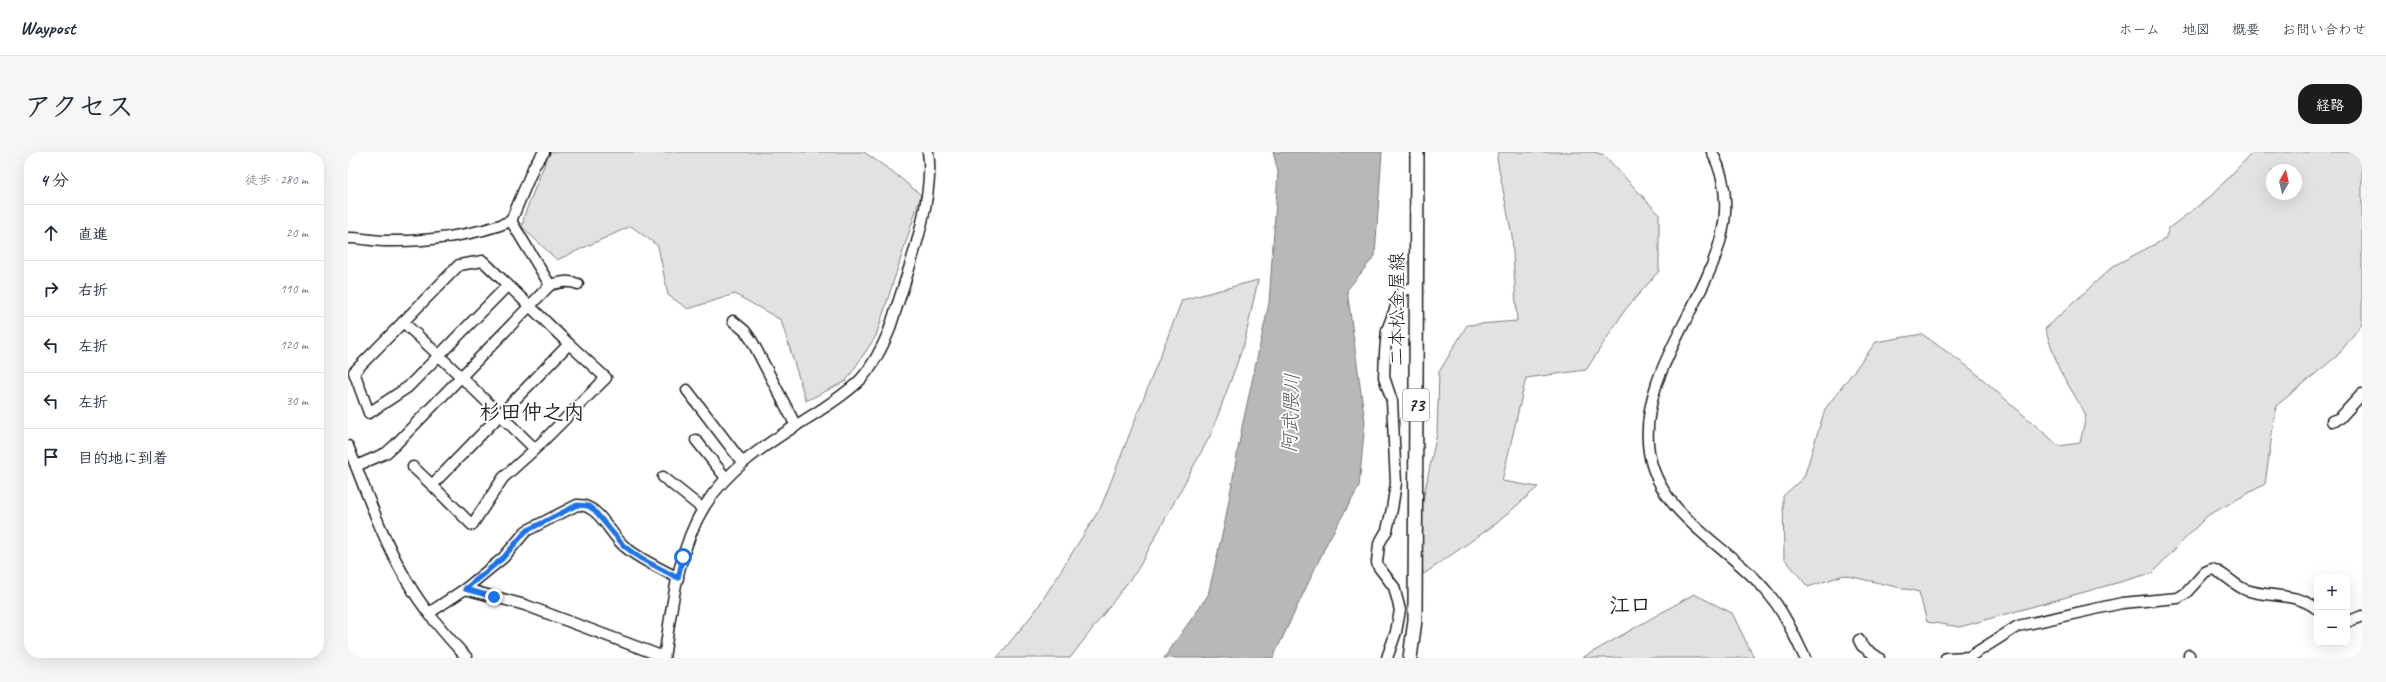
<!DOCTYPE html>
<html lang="ja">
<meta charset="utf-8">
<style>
:root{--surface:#fff;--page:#f6f6f7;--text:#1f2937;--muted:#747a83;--line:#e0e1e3;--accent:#1c1c1c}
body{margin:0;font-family:Caveat,"Klee One",sans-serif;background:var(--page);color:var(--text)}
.controls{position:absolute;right:12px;bottom:12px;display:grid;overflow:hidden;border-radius:8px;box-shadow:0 4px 16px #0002}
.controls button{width:36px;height:36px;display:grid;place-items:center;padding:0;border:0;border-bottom:1px solid var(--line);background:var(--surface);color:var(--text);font:20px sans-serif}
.compass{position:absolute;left:1918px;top:12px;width:36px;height:36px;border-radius:50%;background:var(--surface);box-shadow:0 4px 16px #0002;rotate:8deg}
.stop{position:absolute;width:12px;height:12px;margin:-9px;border:3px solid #1a73e8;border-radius:50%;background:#fff}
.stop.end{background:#1a73e8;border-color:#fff;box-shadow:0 1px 4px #0008}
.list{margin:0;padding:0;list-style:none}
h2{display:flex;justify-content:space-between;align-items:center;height:52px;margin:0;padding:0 16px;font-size:17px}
h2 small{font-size:13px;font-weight:400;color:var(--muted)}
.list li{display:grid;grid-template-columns:26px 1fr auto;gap:12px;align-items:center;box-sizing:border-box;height:56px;padding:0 16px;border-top:1px solid var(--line)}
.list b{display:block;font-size:15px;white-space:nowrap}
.list em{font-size:13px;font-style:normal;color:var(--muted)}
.icon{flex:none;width:22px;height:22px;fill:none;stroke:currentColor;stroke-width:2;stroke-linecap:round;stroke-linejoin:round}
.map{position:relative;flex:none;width:2014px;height:506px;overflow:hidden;border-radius:16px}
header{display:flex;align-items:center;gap:24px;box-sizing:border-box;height:56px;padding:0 20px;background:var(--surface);border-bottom:1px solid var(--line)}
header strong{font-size:19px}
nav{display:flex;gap:22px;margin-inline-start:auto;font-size:14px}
.intro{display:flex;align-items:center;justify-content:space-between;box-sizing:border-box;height:96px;padding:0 24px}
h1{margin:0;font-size:28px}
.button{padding:10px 18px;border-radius:16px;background:var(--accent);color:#fff;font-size:14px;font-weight:700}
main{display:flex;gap:24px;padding:0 24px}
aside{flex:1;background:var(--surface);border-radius:16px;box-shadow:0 4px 16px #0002}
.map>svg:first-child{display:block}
.green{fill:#e2e2e2;stroke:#7f7f7f;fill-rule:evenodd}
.water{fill:#b8b8b8;stroke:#7a7a7a}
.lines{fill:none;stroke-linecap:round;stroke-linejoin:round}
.minor-casing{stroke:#1c1c1c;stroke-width:13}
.major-casing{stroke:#1c1c1c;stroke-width:16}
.minor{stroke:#fff;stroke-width:10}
.major{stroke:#fff;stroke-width:13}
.route{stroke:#1a73e8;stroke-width:5}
.labels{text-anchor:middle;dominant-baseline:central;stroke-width:4;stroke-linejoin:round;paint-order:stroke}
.shield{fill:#fff;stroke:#606060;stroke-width:1}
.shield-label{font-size:18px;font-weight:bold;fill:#1c1c1c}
.street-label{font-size:19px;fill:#1c1c1c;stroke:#fff}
.water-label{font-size:20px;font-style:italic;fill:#5a5a5a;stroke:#fff}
.quarter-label{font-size:21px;font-weight:bold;fill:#1c1c1c;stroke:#fff}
</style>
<header>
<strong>Waypost</strong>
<nav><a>ホーム</a><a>地図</a><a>概要</a><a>お問い合わせ</a></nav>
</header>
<div class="intro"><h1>アクセス</h1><a class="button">経路</a></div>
<main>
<aside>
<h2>4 分<small>徒歩 · 280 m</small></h2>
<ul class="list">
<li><svg class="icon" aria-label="ahead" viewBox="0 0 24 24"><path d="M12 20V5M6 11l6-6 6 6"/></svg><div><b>直進</b></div><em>20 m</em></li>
<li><svg class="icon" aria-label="right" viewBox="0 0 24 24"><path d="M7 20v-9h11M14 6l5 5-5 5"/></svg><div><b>右折</b></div><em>110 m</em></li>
<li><svg class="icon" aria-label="left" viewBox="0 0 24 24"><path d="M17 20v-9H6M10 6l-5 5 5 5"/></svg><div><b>左折</b></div><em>120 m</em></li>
<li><svg class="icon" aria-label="left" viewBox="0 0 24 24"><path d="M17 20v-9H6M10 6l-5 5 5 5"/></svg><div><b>左折</b></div><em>30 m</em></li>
<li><svg class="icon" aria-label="arrive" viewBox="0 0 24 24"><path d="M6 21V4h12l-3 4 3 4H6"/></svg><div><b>目的地に到着</b></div></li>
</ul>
</aside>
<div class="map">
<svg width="2014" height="506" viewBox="0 0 2014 506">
<rect width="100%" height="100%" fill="#fff"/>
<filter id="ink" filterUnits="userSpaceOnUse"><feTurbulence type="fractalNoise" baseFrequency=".025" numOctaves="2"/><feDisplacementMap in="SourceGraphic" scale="8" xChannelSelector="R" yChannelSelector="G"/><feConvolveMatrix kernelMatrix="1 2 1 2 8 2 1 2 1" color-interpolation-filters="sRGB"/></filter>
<g filter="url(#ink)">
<!-- green -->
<g class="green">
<polygon points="192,0 516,0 545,20 573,43 528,184 498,229 458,249 433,168 387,142 340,157 320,143 310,94 283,74 209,108 174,75 177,61 199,6"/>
<polygon points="1150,0 1246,0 1256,3 1311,62 1311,119 1277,158 1238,218 1178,226 1154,329 1190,335 1149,371 1076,422 1065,395 1089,281 1091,220 1119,173 1169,169 1164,84 1149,7"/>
<path d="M 1905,0 L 2014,0 L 2014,172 L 1989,204 L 1928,254 L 1917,332 L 1859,364 L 1804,421 L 1612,475 L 1579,470 L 1571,440 L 1496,423 L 1460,435 L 1436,406 L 1435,344 L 1456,325 L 1477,257 L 1528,190 L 1574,182 L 1623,217 L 1711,294 L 1732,291 L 1738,263 L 1711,217 L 1697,177 L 1765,114 L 1817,87 L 1821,76 L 1863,44 ZM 1924,18 L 1948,18 L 1948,42 L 1924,42 Z"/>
<polygon points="910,128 896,192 863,282 790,417 722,506 649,506 688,458 753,355 834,148"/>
<polygon points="1346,442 1384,461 1406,506 1234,506"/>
</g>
<!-- water -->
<polygon class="water" points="925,0 1034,0 1027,104 999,138 1017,270 1011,335 980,389 925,506 816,506 860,443 877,370 894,275 921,151 930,20"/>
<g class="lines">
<!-- minor casing -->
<g class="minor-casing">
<g id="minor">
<path d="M 1364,0 C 1419,105 1285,194 1301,300 C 1311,365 1382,394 1420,441 C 1436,460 1446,483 1457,506"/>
<polyline points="163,69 186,14 196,0"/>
<path d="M 0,86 C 13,86 26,89 40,89 C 77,90 129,83 163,69 L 202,133 L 47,293 L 38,301 L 8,314"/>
<polyline points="160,133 60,235 21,261 6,220 111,113 135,109 221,192"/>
<path d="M 202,133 C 212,130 221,128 230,132"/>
<polyline points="385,169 397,179 404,189 448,274"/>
<path d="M 55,170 C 100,211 143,254 187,297 L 258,226 L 221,192 L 84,333 L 124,373 L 155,326 L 187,297"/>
<polyline points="339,238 394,310"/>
<polyline points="1984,269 1992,266 2014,242"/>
<polyline points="348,288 378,326"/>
<path d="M 0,294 C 18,339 34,386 59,429 C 75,457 97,482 119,506"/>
<polyline points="65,315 84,333"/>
<polyline points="315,325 355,357"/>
<path d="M 117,437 L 155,406 L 178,379 L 229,353 C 251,352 261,381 276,394 C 292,408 312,416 330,426"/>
<polyline points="81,461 117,437 177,453 316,505"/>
<polyline points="1999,470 2014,464"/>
<polyline points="1511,488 1514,494 1531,506"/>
<path d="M 316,506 C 324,455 329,400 356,355 C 383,311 429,286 471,259 C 486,249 502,239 514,226 C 526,212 534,196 541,179 C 556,130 588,49 580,0"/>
<polyline points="1039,506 1048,480 1052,458 1046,435 1030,414 1029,410 1031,392 1039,378 1044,357 1048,331 1044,249 1036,225 1037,201 1039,178 1054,139 1067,135"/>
<path d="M 1598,506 L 1621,505 L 1670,474 L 1774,451 L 1830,446 L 1838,441 L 1857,420 L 1864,417 C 1877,421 1885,433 1898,438 C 1922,446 1948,440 1969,457"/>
<polyline points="1841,506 1841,503"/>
</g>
</g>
<!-- major casing -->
<g class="major-casing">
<polyline id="major" points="1062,506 1067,468 1069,0"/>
</g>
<!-- minor -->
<use href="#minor" class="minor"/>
<!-- major -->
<use href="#major" class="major"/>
</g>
</g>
<g class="lines" filter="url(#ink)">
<!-- route -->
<polyline class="route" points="146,445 117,437 155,406 178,379 229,353 240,354 245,357 276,394 292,406 330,426 335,405"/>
</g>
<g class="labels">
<!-- shield labels -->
<rect class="shield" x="1055" y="237" width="26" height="32" rx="3"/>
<g class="shield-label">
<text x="1068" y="253">73</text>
</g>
<!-- street labels -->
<g class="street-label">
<text transform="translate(1049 157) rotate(-90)">二本松金屋線</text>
</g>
<!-- water labels -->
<g class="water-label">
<text transform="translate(943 261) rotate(-88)">阿武隈川</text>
</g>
<!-- quarter labels -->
<g class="quarter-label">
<text x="184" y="260">杉田仲之内</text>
<text x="1282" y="453">江口</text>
</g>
</g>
</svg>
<div class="controls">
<button>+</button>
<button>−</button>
</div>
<svg class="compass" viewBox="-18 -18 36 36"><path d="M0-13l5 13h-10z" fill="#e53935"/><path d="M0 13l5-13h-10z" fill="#747a83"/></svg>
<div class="stop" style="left:335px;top:405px"></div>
<div class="stop end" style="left:146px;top:445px"></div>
</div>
</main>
